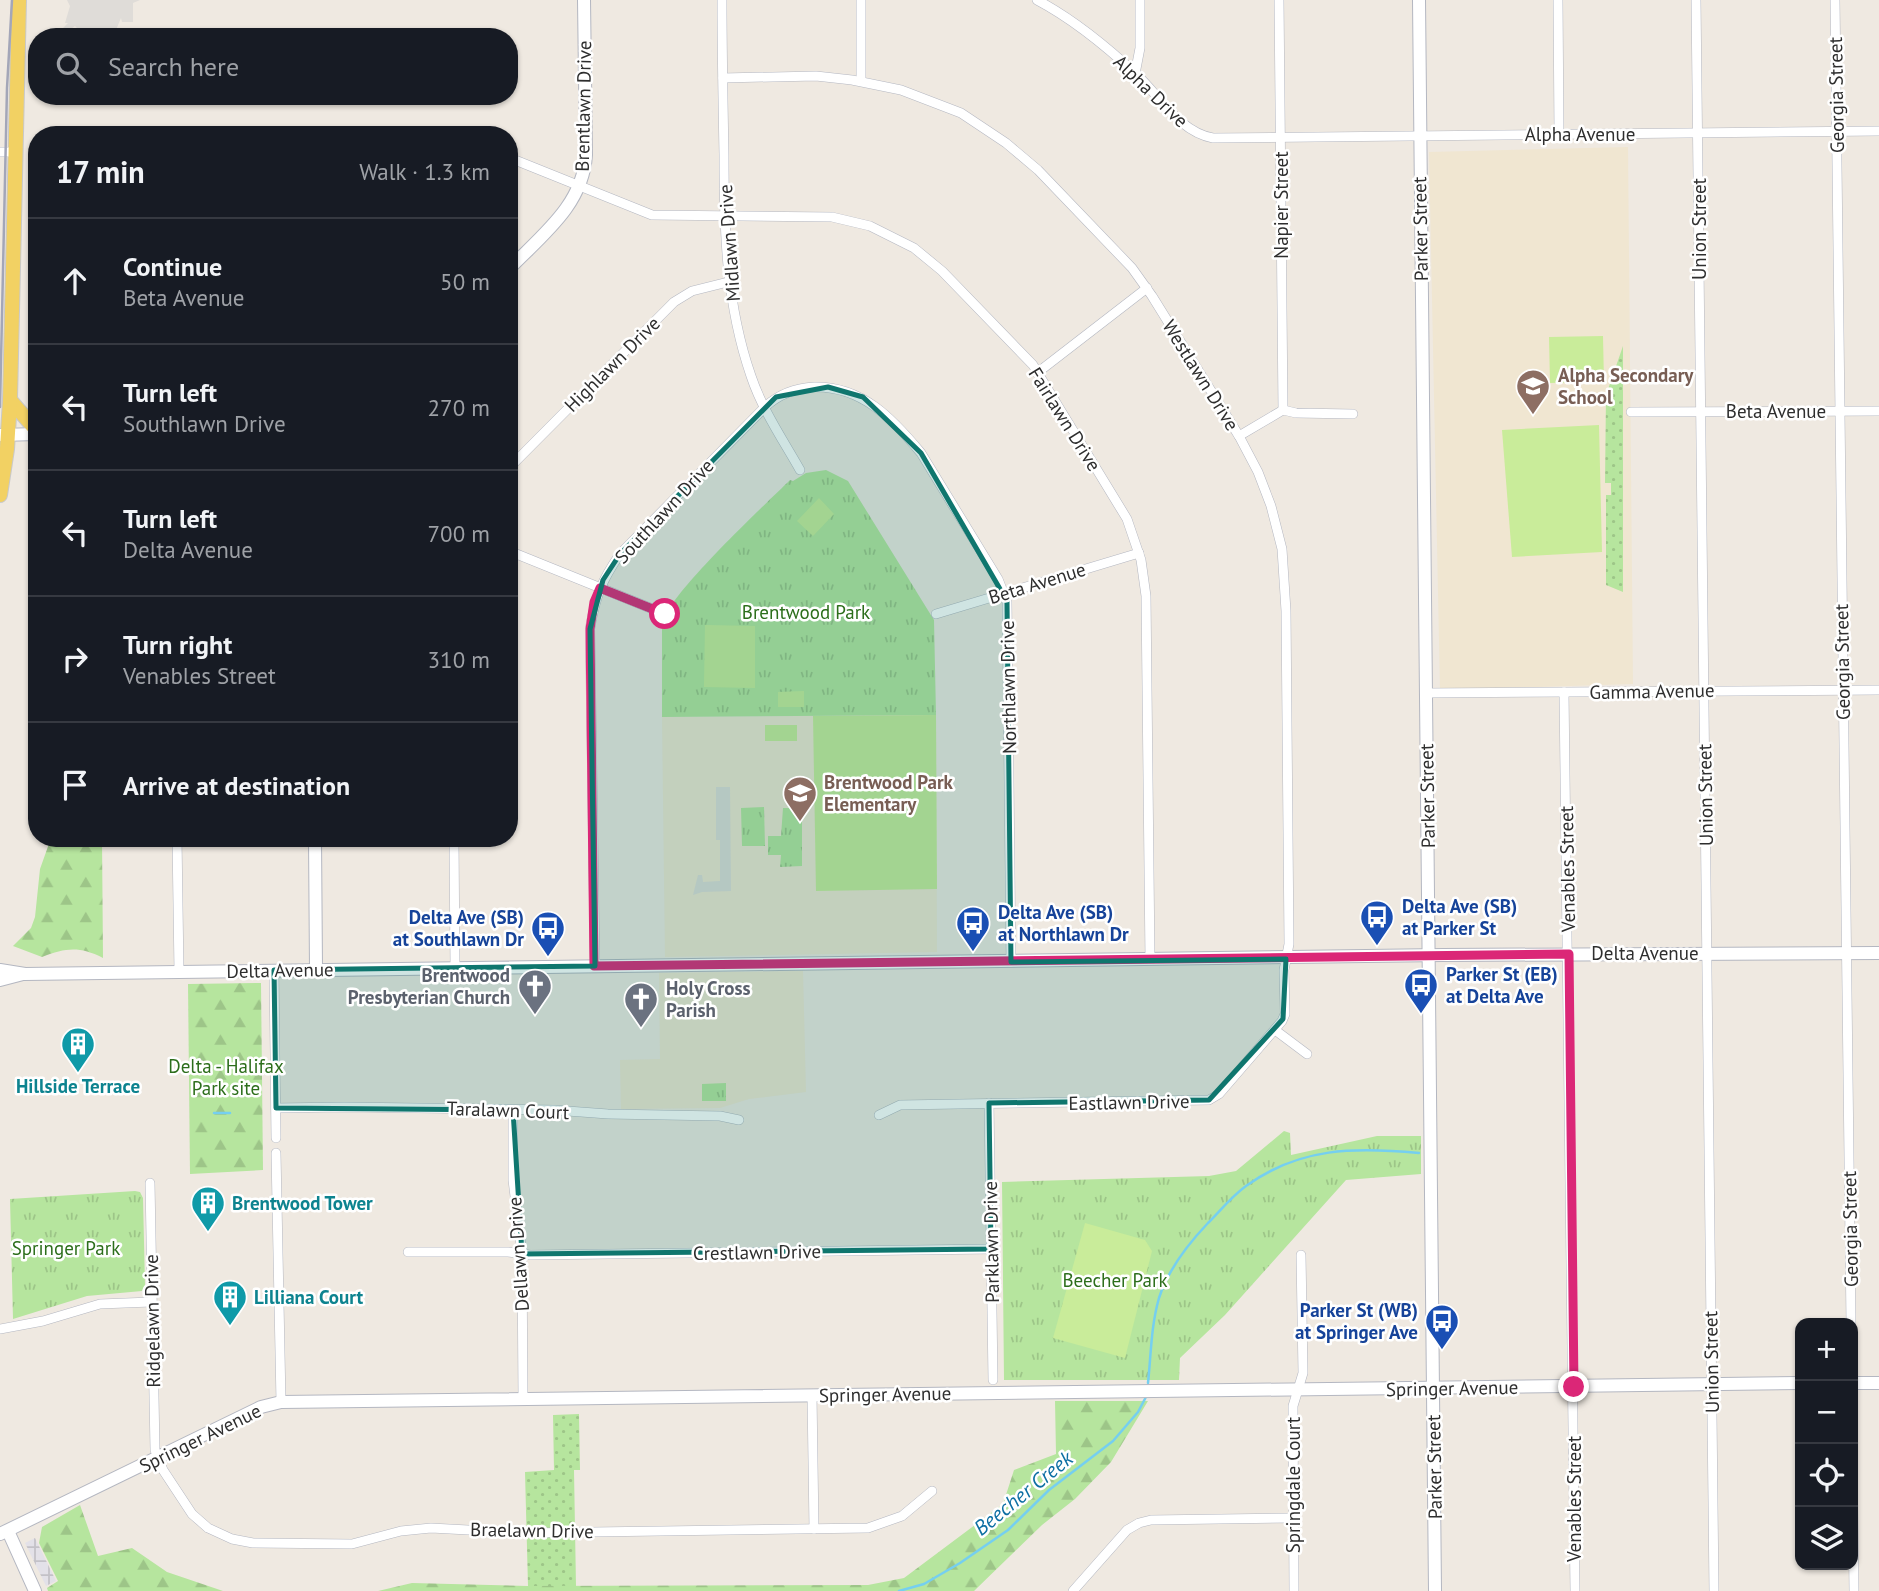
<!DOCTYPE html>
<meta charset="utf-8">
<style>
:root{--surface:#171b24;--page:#20242c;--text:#f1f3f6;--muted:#9ea1a6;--line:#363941}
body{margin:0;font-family:"PT Sans",sans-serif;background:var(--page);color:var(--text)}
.controls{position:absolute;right:21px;bottom:21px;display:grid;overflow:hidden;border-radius:14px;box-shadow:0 2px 5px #0004}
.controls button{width:63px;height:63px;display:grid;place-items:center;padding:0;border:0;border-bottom:2px solid var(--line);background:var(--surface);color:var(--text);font:35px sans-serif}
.stop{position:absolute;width:21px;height:21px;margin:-16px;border:5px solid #db2777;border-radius:50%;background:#fff}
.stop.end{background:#db2777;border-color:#fff;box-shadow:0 2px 7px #0008}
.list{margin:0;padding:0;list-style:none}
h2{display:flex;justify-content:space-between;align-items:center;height:91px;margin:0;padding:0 28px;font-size:30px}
h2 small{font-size:23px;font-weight:400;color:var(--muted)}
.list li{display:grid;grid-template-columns:46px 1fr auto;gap:21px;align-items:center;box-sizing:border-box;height:126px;padding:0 28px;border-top:2px solid var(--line)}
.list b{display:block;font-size:26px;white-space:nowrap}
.list p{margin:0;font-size:23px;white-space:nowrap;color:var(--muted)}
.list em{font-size:23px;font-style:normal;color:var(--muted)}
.icon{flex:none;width:38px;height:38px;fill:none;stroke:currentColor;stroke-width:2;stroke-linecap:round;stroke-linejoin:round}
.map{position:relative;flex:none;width:1879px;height:1591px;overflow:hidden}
.search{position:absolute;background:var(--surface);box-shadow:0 2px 5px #0004;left:28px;top:28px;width:490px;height:77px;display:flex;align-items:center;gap:18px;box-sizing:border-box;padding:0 24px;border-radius:28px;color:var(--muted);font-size:26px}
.panel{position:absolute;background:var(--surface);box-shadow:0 2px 5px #0004;left:28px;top:126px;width:490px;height:721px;border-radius:28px}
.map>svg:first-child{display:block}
.industrial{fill:url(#industrial-grid)}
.education{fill:#f0e6d1}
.grass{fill:url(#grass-dots)}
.forest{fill:url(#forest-firs)}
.park{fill:url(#park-tufts)}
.pitch{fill:#c9ec9a}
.plaza{fill:#dfdcd8}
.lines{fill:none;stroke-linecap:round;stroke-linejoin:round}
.stream{stroke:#75cff0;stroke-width:2.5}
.minor-casing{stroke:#b4b7c1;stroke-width:10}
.tertiary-casing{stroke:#b4b7c1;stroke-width:14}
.primary-casing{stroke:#c9c9c9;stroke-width:16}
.minor{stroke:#fff;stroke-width:9}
.tertiary{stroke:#fff;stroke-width:12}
.primary{stroke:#f2d163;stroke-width:14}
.rail{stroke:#a3a6b8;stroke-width:2.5}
.route{stroke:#db2777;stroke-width:9}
.marked{fill:#0f766e;fill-opacity:0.2;stroke:#0f766e;stroke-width:5;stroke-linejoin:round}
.labels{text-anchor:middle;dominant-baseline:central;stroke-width:5;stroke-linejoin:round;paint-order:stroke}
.street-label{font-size:19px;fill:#2e2e2e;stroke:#fff}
.education-label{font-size:19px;font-weight:bold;fill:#785e54;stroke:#fff;text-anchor:start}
.park-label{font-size:19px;fill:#2c6e1b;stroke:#fff}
.transit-label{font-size:19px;font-weight:bold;fill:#164399;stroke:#fff;text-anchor:start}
.worship-label{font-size:19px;font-weight:bold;fill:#5b616d;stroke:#fff;text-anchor:end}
.culture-label{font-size:19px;font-weight:bold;fill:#0d838f;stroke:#fff;text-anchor:start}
.water-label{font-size:21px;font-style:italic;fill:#0d6fa3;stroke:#fff}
</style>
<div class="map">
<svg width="1879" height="1591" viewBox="0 0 1879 1591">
<defs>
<pattern id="industrial-grid" width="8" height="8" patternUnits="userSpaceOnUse" patternTransform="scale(1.75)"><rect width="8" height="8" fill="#e3e1e8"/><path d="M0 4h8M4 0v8" fill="none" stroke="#c3c1c7"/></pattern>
<pattern id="grass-dots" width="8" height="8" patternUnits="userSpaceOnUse" patternTransform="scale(1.75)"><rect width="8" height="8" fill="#b6e59e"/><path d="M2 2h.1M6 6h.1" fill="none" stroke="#9dc588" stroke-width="1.8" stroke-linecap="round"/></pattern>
<pattern id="forest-firs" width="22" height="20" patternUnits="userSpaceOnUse" patternTransform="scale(1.75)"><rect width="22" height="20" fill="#b6e59e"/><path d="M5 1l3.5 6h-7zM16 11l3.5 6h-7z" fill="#9dc588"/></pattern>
<pattern id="park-tufts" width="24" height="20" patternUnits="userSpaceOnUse" patternTransform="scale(1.75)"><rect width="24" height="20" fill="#b6e59e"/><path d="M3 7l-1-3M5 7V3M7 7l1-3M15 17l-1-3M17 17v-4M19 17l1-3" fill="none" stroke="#9dc588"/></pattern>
</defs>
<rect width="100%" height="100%" fill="#efe9e1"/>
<!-- industrial -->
<polygon class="industrial" points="35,1538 56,1581 46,1586 25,1543"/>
<!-- education -->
<g class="education">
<polygon points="1628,147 1633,684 1440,690 1429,152"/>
<polygon points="936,715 937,952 665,957 662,717"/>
<polygon points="803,971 806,1092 749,1099 720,1108 621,1109 620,1060 660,1059 659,973"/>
</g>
<!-- grass -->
<g class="grass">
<polygon points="1623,346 1623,592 1606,585 1606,495 1611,495 1611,483 1605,483 1606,395"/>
<polygon points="579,1414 580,1470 574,1470 576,1586 528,1586 525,1472 554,1470 553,1415"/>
</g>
<!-- forest -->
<g class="forest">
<path d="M 51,838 L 102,838 L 103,958 C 79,946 66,948 42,957 L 13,946 L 31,928 L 35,917 L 40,869 Z"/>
<polygon points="261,983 263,1170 190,1174 188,984"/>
<polygon points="1055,1401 1148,1401 1111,1462 1075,1499 1042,1525 974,1591 378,1591 412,1583 528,1586 868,1585 904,1578 1003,1504 1014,1470 1056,1454"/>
<polygon points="80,1505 98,1556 132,1548 167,1572 223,1591 48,1591 47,1588 58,1581 39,1543 42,1527"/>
</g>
<!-- park -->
<g class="park">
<path d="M 826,470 L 848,481 L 934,620 L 936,715 L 662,717 L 662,625 C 665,597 765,505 790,480 L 793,481 L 806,473 Z"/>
<polygon points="764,807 765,846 742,846 741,808"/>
<polygon points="783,808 802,808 802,866 780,867 781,855 768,855 768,836 781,836"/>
<polygon points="726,1083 726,1101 702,1101 702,1084"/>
<polygon points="1284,1131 1290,1133 1291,1155 1377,1136 1421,1136 1421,1174 1346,1180 1225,1315 1180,1358 1179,1380 1004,1380 1002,1182 1209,1176 1236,1171"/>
<polygon points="135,1191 140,1192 143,1198 145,1285 142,1291 87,1296 13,1319 10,1199"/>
</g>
<!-- pitch -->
<g class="pitch">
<polygon points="1603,336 1604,382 1550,383 1549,337"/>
<polygon points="1599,425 1602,552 1512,557 1502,430"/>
<polygon points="819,498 834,514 813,536 797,521"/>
<polygon points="705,625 755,626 755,688 704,687"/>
<polygon points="804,691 804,707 778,707 778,692"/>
<polygon points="936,715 937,889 816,891 813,716"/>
<rect x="765" y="725" width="32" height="16"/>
<polygon points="1085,1223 1145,1240 1152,1251 1125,1358 1053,1338"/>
</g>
<!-- plaza -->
<g class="plaza">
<polygon points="67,0 140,0 133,3 133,22 122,22 121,18 113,37 86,37 75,26 61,36 58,33 68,23 65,23 70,6"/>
<polygon points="716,787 730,787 731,891 702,892 693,895 698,875 702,875 703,882 720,881 720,840 716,840"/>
</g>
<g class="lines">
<!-- stream -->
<g class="stream">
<polyline points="214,1113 230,1113"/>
<path d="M 1148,1383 C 1151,1355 1151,1326 1159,1298 C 1168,1270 1188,1244 1208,1223 C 1220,1211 1232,1196 1246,1186 C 1300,1147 1355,1147 1419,1153"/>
<polyline points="899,1591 924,1584 960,1563 1008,1530 1049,1490 1113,1441 1138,1412 1147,1395"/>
</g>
<!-- minor casing -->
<g class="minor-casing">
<g id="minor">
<path d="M 722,0 C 722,52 723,103 724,155 C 724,230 726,304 751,376 C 762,409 783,440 800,470"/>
<path d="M 1037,0 C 1073,19 1106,46 1136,74 C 1160,96 1179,132 1213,138 L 1879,131"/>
<polyline points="1279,0 1283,410"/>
<polyline points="1558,0 1559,134"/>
<polyline points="1696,0 1714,1591"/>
<polyline points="1835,0 1851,1323"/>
<polyline points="1135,74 1140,48 1140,0"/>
<polyline points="723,78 816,76 852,80 901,90 961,113 1006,143 1038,170 1132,268 1152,296 1239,436 1258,472 1271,506 1282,549 1286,611 1289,944 1284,970 1285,1014 1282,1021 1219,1094 1209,1100 900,1105 879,1115"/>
<polyline points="861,81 861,0"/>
<polyline points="0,152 16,152"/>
<polyline points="515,160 652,215 832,217 870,226 914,248 942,271 1033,365 1127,519 1141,560 1146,596 1150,960"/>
<polyline points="1037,373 1147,288"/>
<polyline points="1631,412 1879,411"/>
<polyline points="1239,436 1283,410 1296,413 1353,414"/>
<polyline points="509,468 674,302 692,291 728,282"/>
<polyline points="509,551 665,614"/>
<polyline points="936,614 1139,553"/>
<polyline points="1564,692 1575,1591"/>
<polyline points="1426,693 1879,690"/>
<polyline points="177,838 179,972"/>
<polyline points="454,838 455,968"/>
<path d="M 595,966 L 590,629 C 595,597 602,580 620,554 L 765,407 C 779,394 795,388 814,387 C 862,386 892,418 921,453 L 998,579 L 1007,602 L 1011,962"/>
<polyline points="274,970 276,1138"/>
<polyline points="1275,1030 1307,1054"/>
<polyline points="989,1103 993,1380"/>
<polyline points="276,1108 344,1107 554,1110 608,1114 720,1116 739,1120"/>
<polyline points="513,1110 513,1180 522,1254 523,1399"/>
<polyline points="276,1153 281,1402"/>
<polyline points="150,1183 155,1450 163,1470 192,1514 208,1528 232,1539 253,1543 352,1544 401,1531 431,1528 524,1533 868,1528 902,1516 932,1491"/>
<polyline points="408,1252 508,1252 530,1255 991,1249"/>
<polyline points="0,1329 43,1321 100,1304 151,1302"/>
<polyline points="812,1395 814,1529"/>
<polyline points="1853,1504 1854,1591"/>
<polyline points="1073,1591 1127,1530 1139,1523 1151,1520 1293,1518"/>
<polyline points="1294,1591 1293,1406 1303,1373 1301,1255"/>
</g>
</g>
<!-- tertiary casing -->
<g class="tertiary-casing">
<g id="tertiary">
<polyline points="1419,0 1435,1591"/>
<path d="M 509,269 C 542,235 583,205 586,155 L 584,0"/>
<polyline points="0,435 37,434"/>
<polyline points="315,838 316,969"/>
<polyline points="0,970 25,974 1443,955 1879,953"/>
<polyline points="0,980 23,974"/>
<polyline points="1853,1383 1879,1383"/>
<polyline points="8,1531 35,1591"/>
<polyline points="0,1534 261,1407 281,1402 1800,1383"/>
</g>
</g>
<!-- primary casing -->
<g class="primary-casing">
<g id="primary">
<polyline points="10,400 37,431"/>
<polyline points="0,495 7,449 10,400 19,0"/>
</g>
</g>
<!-- minor -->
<use href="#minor" class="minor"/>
<!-- tertiary -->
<use href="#tertiary" class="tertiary"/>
<!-- primary -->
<use href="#primary" class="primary"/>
<!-- rail -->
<polyline class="rail" points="0,407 7,88 12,0"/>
</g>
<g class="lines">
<!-- route -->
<polyline class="route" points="665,614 600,588 594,602 590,629 594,966 1569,954 1574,1387"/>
</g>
<!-- marked area -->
<path class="marked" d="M 828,387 L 863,397 L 921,453 L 1007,601 L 1011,962 L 1286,959 L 1283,1019 L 1209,1100 L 989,1103 L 991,1249 L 522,1254 L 513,1110 L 276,1108 L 274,970 L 595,966 L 590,629 L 603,580 L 620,554 L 776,397 Z"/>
<!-- icons -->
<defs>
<g id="school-pin" transform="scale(1.75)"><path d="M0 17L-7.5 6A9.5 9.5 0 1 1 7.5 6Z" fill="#8d6e63" stroke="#fff"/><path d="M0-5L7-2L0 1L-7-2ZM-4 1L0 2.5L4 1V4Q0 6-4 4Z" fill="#fff"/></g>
<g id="bus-pin" transform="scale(1.75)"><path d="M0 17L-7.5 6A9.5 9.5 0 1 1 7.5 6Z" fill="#1a4fb4" stroke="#fff"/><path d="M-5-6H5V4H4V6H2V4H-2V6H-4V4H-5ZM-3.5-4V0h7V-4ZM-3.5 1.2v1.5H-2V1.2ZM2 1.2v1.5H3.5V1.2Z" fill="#fff"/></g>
<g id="church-pin" transform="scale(1.75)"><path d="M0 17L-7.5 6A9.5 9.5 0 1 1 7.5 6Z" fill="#6b7280" stroke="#fff"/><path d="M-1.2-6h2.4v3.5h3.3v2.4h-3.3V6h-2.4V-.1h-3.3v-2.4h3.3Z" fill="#fff"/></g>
<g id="building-pin" transform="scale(1.75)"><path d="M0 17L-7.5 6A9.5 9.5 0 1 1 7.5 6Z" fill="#0f9aa8" stroke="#fff"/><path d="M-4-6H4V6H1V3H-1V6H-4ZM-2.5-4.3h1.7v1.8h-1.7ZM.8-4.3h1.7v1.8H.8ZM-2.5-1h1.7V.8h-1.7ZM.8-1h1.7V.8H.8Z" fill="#fff"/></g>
</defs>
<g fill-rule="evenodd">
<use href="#school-pin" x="1533" y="386"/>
<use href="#school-pin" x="800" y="793"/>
<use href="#bus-pin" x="1377" y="917"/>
<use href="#bus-pin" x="973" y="923"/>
<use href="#bus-pin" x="548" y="928"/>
<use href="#bus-pin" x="1421" y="985"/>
<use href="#church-pin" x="535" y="986"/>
<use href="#church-pin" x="641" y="999"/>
<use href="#building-pin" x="78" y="1044"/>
<use href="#building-pin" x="208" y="1203"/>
<use href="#building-pin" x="230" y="1297"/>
<use href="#bus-pin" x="1442" y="1321"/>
</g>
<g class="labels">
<!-- street labels -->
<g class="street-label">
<text transform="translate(1151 91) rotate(44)">Alpha Drive</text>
<text transform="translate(1836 95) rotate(-91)">Georgia Street</text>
<text transform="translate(583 106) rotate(-89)">Brentlawn Drive</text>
<text x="1580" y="134">Alpha Avenue</text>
<text transform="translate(1281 205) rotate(-90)">Napier Street</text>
<text transform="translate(1420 229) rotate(-91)">Parker Street</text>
<text transform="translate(1699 229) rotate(-90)">Union Street</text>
<text transform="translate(729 243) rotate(-94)">Midlawn Drive</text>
<text transform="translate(612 364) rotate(-45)">Highlawn Drive</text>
<text transform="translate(1201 375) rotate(58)">Westlawn Drive</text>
<text x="1776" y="411">Beta Avenue</text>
<text transform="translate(1065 419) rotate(58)">Fairlawn Drive</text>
<text transform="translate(664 511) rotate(-47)">Southlawn Drive</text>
<text transform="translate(1037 583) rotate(-17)">Beta Avenue</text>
<text transform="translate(1842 662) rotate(-91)">Georgia Street</text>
<text transform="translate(1008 687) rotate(-91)">Northlawn Drive</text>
<text transform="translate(1652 691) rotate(-1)">Gamma Avenue</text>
<text transform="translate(1705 795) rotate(-91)">Union Street</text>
<text transform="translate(1427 796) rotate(-91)">Parker Street</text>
<text transform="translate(1567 869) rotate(-91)">Venables Street</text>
<text x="1645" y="953">Delta Avenue</text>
<text transform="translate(280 970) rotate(-1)">Delta Avenue</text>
<text transform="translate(1129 1102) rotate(-1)">Eastlawn Drive</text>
<text transform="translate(508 1110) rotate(2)">Taralawn Court</text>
<text transform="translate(1850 1229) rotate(-91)">Georgia Street</text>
<text transform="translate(991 1242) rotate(-91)">Parklawn Drive</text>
<text transform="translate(757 1252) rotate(-1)">Crestlawn Drive</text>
<text transform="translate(518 1254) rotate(-94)">Dellawn Drive</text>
<text transform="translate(152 1321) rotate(-91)">Ridgelawn Drive</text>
<text transform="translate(1711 1362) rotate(-91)">Union Street</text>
<text transform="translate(1452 1388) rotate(-1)">Springer Avenue</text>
<text transform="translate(885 1394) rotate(-1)">Springer Avenue</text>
<text transform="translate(200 1438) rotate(-26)">Springer Avenue</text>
<text transform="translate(1434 1467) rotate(-91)">Parker Street</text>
<text transform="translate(1293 1485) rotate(-90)">Springdale Court</text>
<text transform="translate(1574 1499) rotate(-90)">Venables Street</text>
<text transform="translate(532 1530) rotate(1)">Braelawn Drive</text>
</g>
<!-- education labels -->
<g class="education-label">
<text x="1558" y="375">Alpha Secondary<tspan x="1558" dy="22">School</tspan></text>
<text x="824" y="782">Brentwood Park<tspan x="824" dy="22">Elementary</tspan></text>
</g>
<!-- park labels -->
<g class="park-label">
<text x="806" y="612">Brentwood Park</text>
<text x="226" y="1066">Delta - Halifax<tspan x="226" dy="22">Park site</tspan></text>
<text x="66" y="1248">Springer Park</text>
<text x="1115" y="1280">Beecher Park</text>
</g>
<!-- transit labels -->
<g class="transit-label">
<text x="1402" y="906">Delta Ave (SB)<tspan x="1402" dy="22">at Parker St</tspan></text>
<text x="998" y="912">Delta Ave (SB)<tspan x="998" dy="22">at Northlawn Dr</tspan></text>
<text x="524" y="917" text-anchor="end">Delta Ave (SB)<tspan x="524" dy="22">at Southlawn Dr</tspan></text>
<text x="1446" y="974">Parker St (EB)<tspan x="1446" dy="22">at Delta Ave</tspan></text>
<text x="1418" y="1310" text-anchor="end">Parker St (WB)<tspan x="1418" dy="22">at Springer Ave</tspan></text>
</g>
<!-- worship labels -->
<g class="worship-label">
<text x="510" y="975">Brentwood<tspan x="510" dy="22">Presbyterian Church</tspan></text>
<text x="666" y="988" text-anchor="start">Holy Cross<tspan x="666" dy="22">Parish</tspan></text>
</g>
<!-- culture labels -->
<g class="culture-label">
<text x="78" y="1086" text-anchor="middle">Hillside Terrace</text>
<text x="232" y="1203">Brentwood Tower</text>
<text x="254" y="1297">Lilliana Court</text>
</g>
<!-- water labels -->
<g class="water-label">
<text transform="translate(1023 1493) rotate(-39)">Beecher Creek</text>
</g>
</g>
</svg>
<div class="controls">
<button>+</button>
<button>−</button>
<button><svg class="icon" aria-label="locate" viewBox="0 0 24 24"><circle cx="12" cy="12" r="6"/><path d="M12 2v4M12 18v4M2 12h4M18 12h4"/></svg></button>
<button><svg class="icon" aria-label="layers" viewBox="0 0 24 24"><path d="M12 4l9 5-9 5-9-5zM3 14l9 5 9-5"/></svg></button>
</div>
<div class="stop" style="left:665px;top:614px"></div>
<div class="stop end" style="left:1574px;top:1387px"></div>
<div class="search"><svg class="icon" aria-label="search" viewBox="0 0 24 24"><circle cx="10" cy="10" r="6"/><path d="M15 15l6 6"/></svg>Search here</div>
<section class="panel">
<h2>17 min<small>Walk · 1.3 km</small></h2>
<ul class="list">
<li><svg class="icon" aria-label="ahead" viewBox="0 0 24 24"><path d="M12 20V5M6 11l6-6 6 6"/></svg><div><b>Continue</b><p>Beta Avenue</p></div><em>50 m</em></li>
<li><svg class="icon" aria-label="left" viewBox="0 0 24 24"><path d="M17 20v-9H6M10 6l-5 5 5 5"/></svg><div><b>Turn left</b><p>Southlawn Drive</p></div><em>270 m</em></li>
<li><svg class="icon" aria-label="left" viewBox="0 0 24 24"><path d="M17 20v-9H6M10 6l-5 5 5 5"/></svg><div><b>Turn left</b><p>Delta Avenue</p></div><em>700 m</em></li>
<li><svg class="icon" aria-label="right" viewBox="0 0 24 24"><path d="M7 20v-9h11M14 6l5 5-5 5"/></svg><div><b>Turn right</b><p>Venables Street</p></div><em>310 m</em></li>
<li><svg class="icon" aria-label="arrive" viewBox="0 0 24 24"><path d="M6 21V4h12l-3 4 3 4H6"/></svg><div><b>Arrive at destination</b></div></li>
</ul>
</section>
</div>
